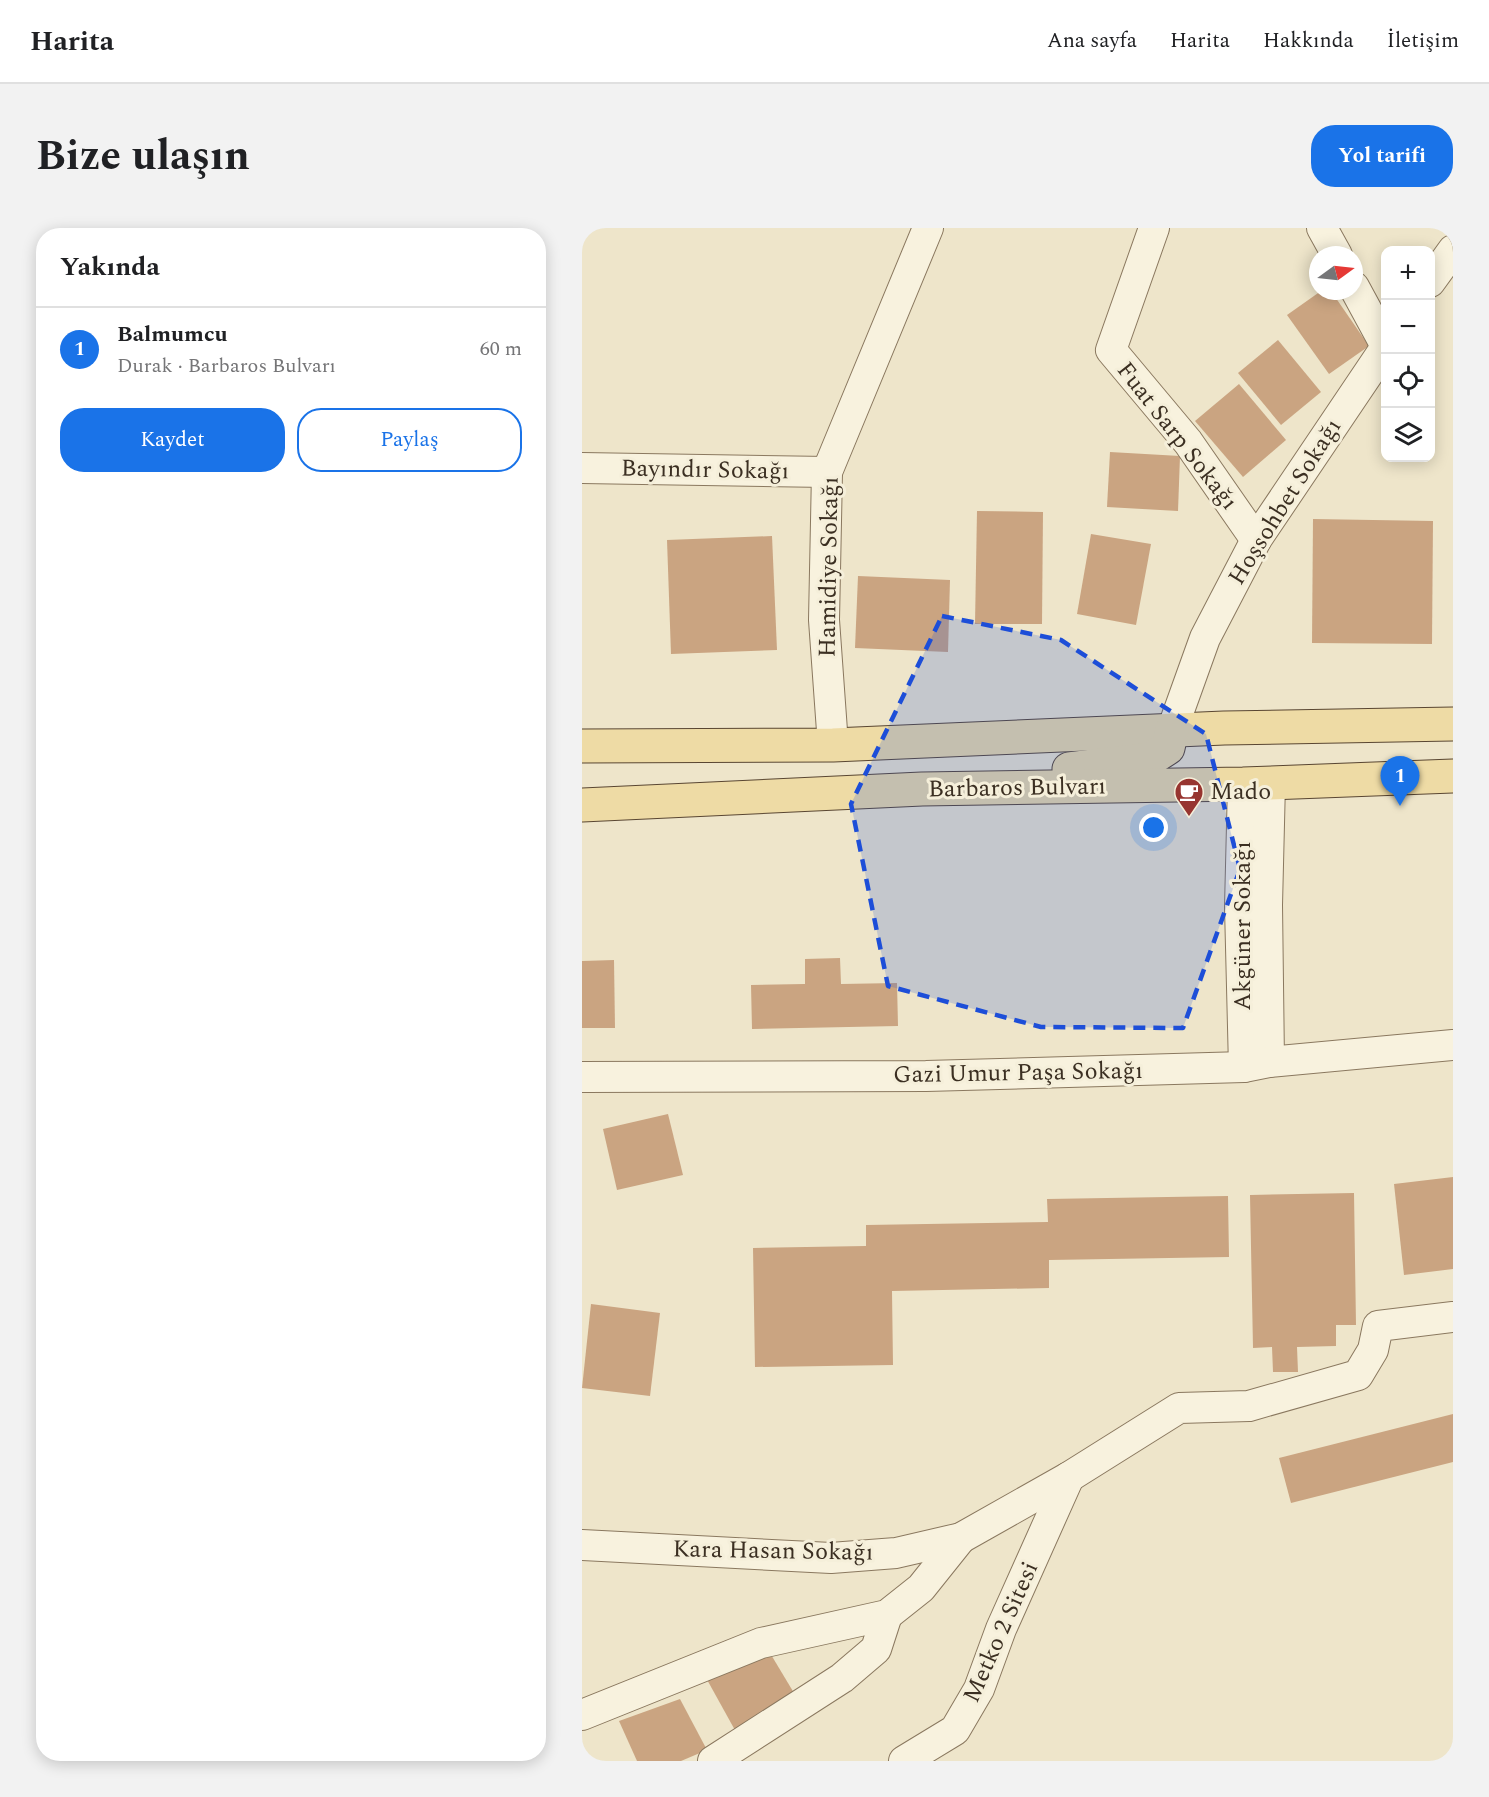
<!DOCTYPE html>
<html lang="tr">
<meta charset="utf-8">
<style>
:root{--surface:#fff;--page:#f2f2f2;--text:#202124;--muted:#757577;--line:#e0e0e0;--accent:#1a73e8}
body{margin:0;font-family:Spectral,serif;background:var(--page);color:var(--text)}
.controls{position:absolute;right:18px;top:18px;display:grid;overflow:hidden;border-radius:12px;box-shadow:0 3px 15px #0003}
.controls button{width:54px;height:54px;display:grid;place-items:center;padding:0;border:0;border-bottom:2px solid var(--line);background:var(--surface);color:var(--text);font:30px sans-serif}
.compass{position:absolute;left:727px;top:18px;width:54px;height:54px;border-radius:50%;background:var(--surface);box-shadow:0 3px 15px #0003;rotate:75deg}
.you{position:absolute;left:572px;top:600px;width:21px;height:21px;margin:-15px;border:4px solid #fff;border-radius:50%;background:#1a73e8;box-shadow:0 0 0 9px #1a73e833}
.badge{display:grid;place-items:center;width:39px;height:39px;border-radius:50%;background:var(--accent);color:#fff;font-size:20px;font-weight:700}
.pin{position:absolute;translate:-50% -50px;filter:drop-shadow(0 2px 3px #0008)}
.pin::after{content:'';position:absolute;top:32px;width:21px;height:18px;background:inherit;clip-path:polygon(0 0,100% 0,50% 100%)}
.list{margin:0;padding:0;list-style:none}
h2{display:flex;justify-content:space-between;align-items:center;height:78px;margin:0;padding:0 24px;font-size:26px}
h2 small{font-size:20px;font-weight:400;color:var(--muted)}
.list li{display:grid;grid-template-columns:39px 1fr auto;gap:18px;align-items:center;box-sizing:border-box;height:84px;padding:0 24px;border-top:2px solid var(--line)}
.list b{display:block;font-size:22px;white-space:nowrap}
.list p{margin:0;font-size:20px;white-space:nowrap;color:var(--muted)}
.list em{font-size:20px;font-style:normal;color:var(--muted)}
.actions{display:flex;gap:12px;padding:18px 24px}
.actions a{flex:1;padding:14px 0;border:2px solid var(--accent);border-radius:24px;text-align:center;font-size:21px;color:var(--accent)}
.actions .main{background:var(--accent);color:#fff}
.icon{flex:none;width:33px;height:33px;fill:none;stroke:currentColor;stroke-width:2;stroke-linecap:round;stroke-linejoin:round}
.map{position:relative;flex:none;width:871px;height:1533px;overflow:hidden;border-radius:24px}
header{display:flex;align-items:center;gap:36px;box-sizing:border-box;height:84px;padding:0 30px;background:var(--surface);border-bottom:2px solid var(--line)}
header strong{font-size:28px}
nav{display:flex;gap:33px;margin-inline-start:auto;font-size:21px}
.intro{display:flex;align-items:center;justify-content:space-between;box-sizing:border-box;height:144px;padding:0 36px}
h1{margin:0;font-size:42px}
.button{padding:15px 27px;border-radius:24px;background:var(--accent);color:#fff;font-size:21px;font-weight:700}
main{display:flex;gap:36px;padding:0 36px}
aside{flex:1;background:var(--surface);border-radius:24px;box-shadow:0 3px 15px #0003}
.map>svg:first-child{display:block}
.building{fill:#caa481}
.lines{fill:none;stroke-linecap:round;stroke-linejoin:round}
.minor-casing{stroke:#8a785f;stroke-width:32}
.primary-casing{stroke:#594632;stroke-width:35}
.minor{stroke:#f8f2de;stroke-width:30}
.primary{stroke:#eedba5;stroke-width:33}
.marked{fill:#1d4ed8;fill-opacity:0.2;stroke:#1d4ed8;stroke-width:4.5;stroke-dasharray:12 8;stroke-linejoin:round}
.labels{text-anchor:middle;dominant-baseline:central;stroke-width:6;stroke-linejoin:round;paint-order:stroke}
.street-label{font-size:24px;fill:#3b2f22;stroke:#f5efda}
.poi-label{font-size:24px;fill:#3b2f22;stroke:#f5efda;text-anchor:start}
</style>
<header>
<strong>Harita</strong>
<nav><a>Ana sayfa</a><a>Harita</a><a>Hakkında</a><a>İletişim</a></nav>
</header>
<div class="intro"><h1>Bize ulaşın</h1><a class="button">Yol tarifi</a></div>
<main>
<aside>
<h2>Yakında<small></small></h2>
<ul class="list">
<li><span class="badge">1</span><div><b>Balmumcu</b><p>Durak · Barbaros Bulvarı</p></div><em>60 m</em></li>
</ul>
<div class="actions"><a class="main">Kaydet</a><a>Paylaş</a></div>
</aside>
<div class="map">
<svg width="871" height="1533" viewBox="0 0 871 1533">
<rect width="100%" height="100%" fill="#eee5ca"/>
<!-- building -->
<g class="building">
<polygon points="739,63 749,63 787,118 747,146 705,87"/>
<polygon points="696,112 739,164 699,197 656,145"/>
<polygon points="657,156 704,212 661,249 613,193"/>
<polygon points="528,224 598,228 596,283 525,279"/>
<polygon points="395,283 461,284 460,396 393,396"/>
<polygon points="731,291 851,293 850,416 730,415"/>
<polygon points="509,306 569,316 554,397 495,386"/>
<polygon points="190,308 195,422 89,426 85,312"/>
<polygon points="276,348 368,352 366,424 273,420"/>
<polygon points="258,730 259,756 315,755 316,798 170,801 169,757 223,756 223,731"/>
<polygon points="32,732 33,800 0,800 0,733"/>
<polygon points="86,886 101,947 35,962 21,901"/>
<polygon points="871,949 871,1041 822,1047 812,956"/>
<polygon points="772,965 774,1097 754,1097 754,1118 715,1119 716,1144 691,1144 690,1119 671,1120 668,967"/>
<polygon points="646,968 647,1029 467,1032 467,1060 310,1063 311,1137 173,1139 171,1020 284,1018 284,997 466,994 465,971"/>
<polygon points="9,1076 78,1085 68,1168 0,1160"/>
<polygon points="871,1186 871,1234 709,1275 697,1230"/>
<polygon points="185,1420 215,1470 154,1504 123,1448"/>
<polygon points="98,1471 125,1522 99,1533 55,1533 37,1493"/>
</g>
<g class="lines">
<!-- minor casing -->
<g class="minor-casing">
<g id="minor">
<polyline points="572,0 529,122 606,214 674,312"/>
<polyline points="740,0 755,27"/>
<polyline points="848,54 871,22"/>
<polyline points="772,59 804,118"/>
<polyline points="0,240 245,244"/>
<polyline points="590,502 623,410 674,312 804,119"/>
<polyline points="251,517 242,392 245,244 346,0"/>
<polyline points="661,556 658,679 662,839"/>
<polyline points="687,834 685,677 688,555"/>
<polyline points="0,849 344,848 662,839 687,834 871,817"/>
<polyline points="0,1317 249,1330 314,1325 379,1310 487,1249 597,1180 667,1178 776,1147 791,1122 796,1098 871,1089"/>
<polyline points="0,1487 179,1415 305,1387 339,1360 379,1310"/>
<polyline points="131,1533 260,1450 294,1421 305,1387"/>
<polyline points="322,1533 373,1502 397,1461 419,1401 487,1249"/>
</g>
</g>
<!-- primary casing -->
<g class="primary-casing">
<g id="primary">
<polyline points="0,518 251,517 642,500 871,496"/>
<polyline points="487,541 569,531 586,520 590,502"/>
<polyline points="0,577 340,561 661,556 871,548"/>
</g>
</g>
<!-- minor -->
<use href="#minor" class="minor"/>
<!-- primary -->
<use href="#primary" class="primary"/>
</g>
<!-- marked area -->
<path class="marked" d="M 360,388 L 479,412 L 624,506 L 658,641 L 601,800 L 459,799 L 306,758 L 269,576 Z"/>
<!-- icons -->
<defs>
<g id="cafe-pin" transform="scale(1.5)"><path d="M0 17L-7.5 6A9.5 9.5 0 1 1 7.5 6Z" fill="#973530" stroke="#f5efda"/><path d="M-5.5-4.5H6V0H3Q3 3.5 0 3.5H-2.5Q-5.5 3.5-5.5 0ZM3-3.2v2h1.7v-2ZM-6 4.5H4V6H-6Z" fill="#fff"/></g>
</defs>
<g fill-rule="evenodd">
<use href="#cafe-pin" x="607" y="564"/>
</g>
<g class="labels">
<!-- street labels -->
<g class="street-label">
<text transform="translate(595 208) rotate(52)">Fuat Sarp Sokağı</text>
<text transform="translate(123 242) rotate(1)">Bayındır Sokağı</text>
<text transform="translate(703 274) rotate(-58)">Hoşsohbet Sokağı</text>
<text transform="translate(247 339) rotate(-89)">Hamidiye Sokağı</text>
<text transform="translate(435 560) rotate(-1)">Barbaros Bulvarı</text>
<text transform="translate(661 698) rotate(-90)">Akgüner Sokağı</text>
<text transform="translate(436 845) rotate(-1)">Gazi Umur Paşa Sokağı</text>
<text transform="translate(191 1323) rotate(1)">Kara Hasan Sokağı</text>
<text transform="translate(419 1404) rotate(-66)">Metko 2 Sitesi</text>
</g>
<!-- poi labels -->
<g class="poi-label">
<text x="628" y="564">Mado</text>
</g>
</g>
</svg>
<div class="controls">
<button>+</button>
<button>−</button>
<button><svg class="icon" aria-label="locate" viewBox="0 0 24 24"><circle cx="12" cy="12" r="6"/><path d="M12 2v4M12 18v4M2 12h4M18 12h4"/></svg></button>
<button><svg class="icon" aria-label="layers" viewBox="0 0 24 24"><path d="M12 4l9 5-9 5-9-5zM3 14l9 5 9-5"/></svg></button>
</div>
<svg class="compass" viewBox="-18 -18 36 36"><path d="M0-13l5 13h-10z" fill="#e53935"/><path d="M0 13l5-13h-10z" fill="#757577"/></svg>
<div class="you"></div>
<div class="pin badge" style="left:818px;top:578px">1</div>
</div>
</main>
